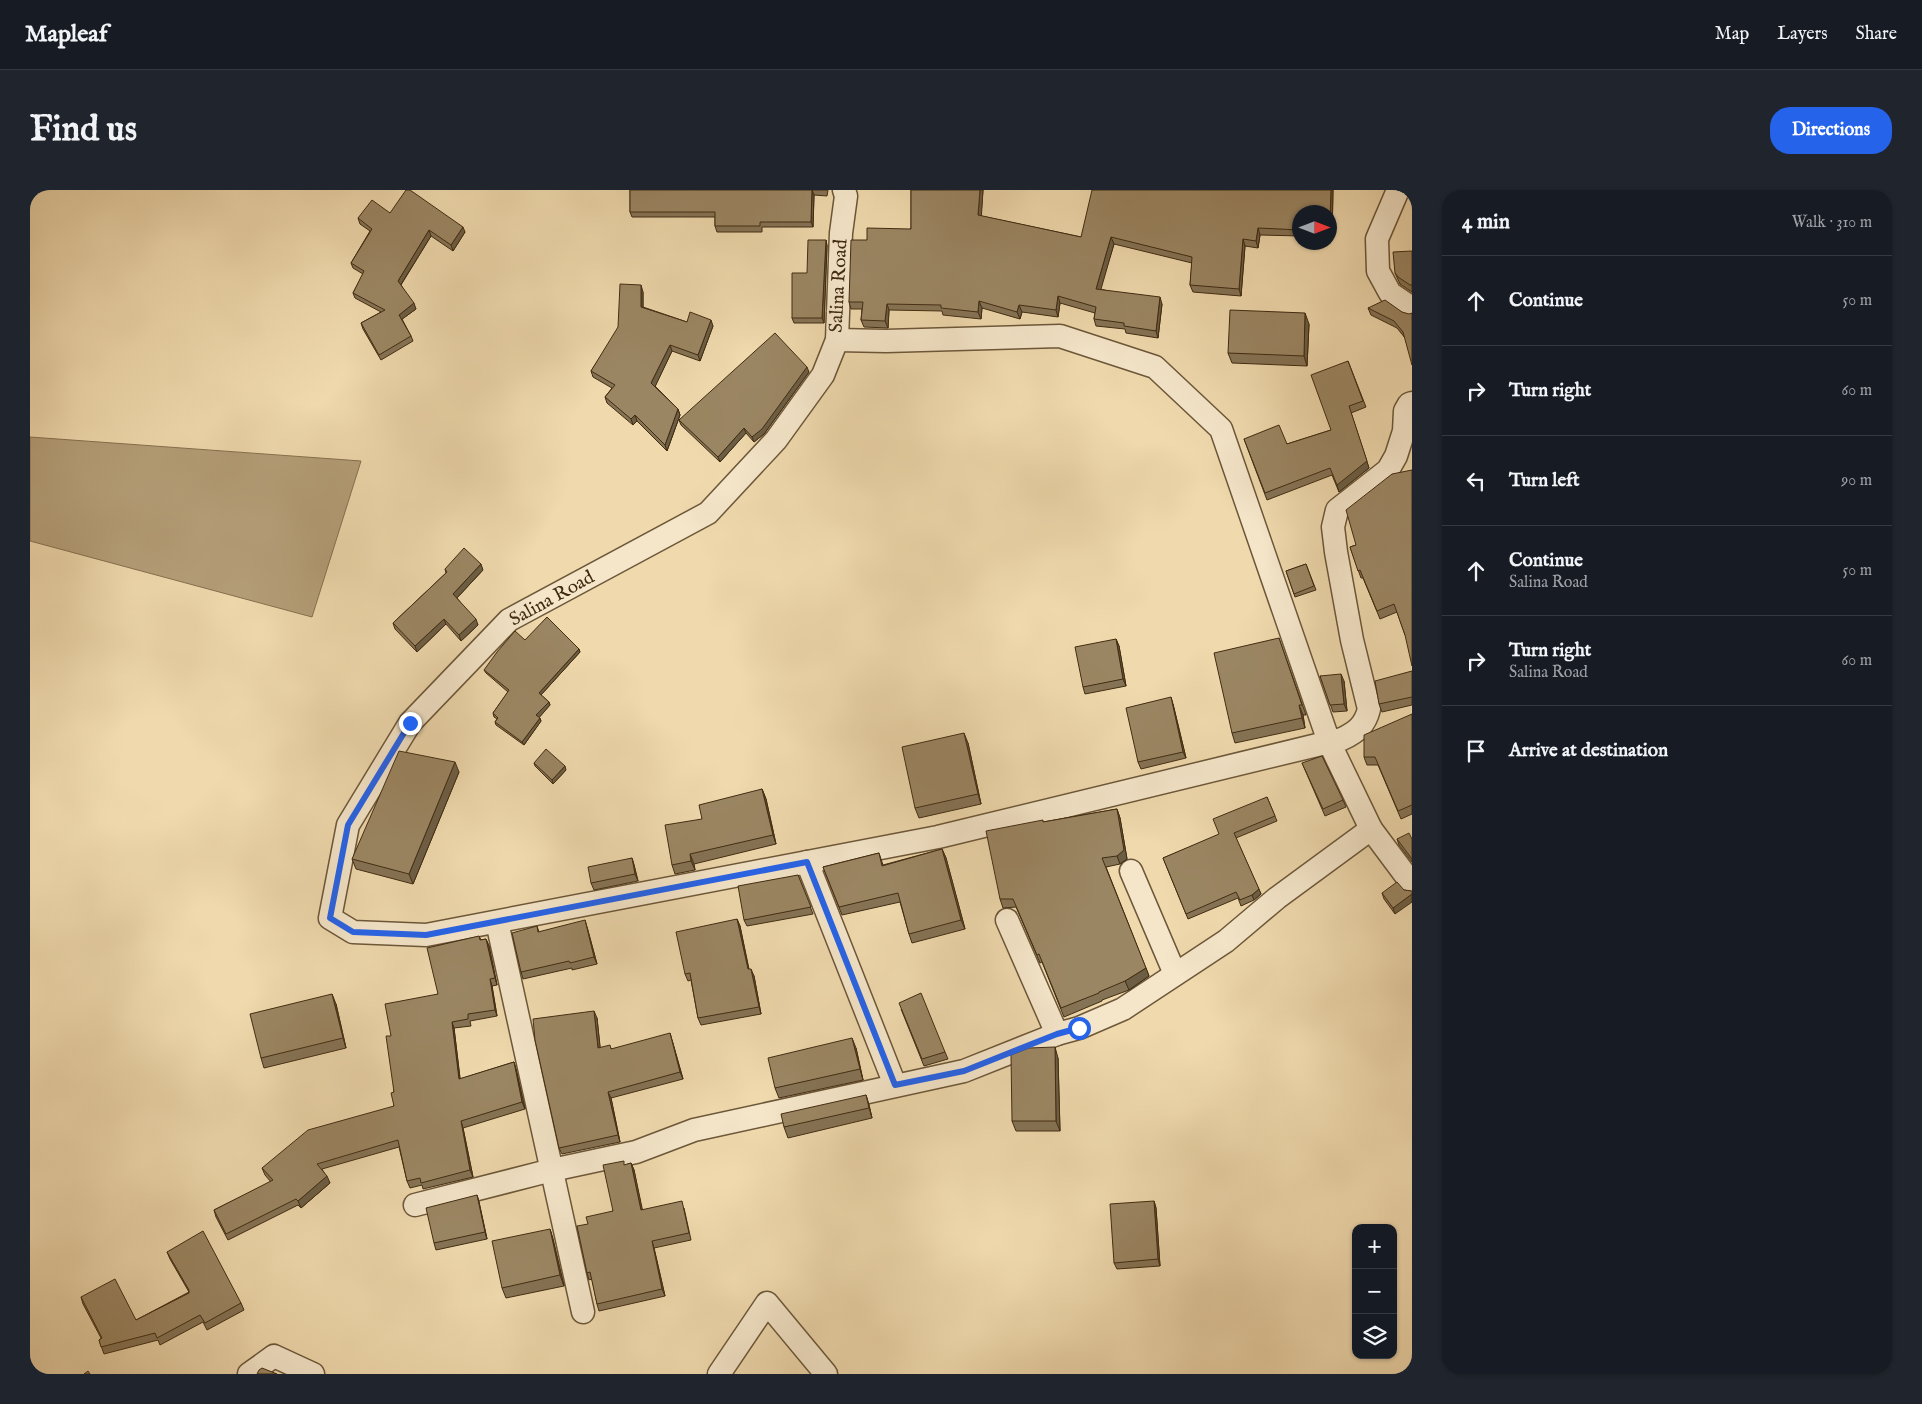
<!DOCTYPE html>
<meta charset="utf-8">
<style>
:root{--surface:#171b24;--page:#20242c;--text:#f1f3f6;--muted:#9ea1a6;--line:#363941;--accent:#2563eb}
body{margin:0;font-family:"IM FELL English",serif;background:var(--page);color:var(--text)}
.controls{position:absolute;right:15px;bottom:15px;display:grid;overflow:hidden;border-radius:10px;box-shadow:0 1px 4px #0004}
.controls button{width:45px;height:45px;display:grid;place-items:center;padding:0;border:0;border-bottom:1px solid var(--line);background:var(--surface);color:var(--text);font:25px sans-serif}
.compass{position:absolute;left:1262px;top:15px;width:45px;height:45px;border-radius:50%;background:var(--surface);box-shadow:0 1px 4px #0004;rotate:90deg}
.stop{position:absolute;width:15px;height:15px;margin:-11px;border:4px solid #2563eb;border-radius:50%;background:#fff}
.stop.end{background:#2563eb;border-color:#fff;box-shadow:0 1px 5px #0008}
.list{margin:0;padding:0;list-style:none}
h2{display:flex;justify-content:space-between;align-items:center;height:65px;margin:0;padding:0 20px;font-size:21px}
h2 small{font-size:16px;font-weight:400;color:var(--muted)}
.list li{display:grid;grid-template-columns:32px 1fr auto;gap:15px;align-items:center;box-sizing:border-box;height:90px;padding:0 20px;border-top:1px solid var(--line)}
.list b{display:block;font-size:19px;white-space:nowrap}
.list p{margin:0;font-size:16px;white-space:nowrap;color:var(--muted)}
.list em{font-size:16px;font-style:normal;color:var(--muted)}
.icon{flex:none;width:28px;height:28px;fill:none;stroke:currentColor;stroke-width:2;stroke-linecap:round;stroke-linejoin:round}
.map{position:relative;flex:none;width:1382px;height:1184px;overflow:hidden;border-radius:20px}
header{display:flex;align-items:center;gap:30px;box-sizing:border-box;height:70px;padding:0 25px;background:var(--surface);border-bottom:1px solid var(--line)}
header strong{font-size:24px}
nav{display:flex;gap:28px;margin-inline-start:auto;font-size:18px}
.intro{display:flex;align-items:center;justify-content:space-between;box-sizing:border-box;height:120px;padding:0 30px}
h1{margin:0;font-size:35px}
.button{padding:12px 22px;border-radius:20px;background:var(--accent);color:#fff;font-size:18px;font-weight:700}
main{display:flex;gap:30px;padding:0 30px}
aside{flex:1;background:var(--surface);border-radius:20px;box-shadow:0 1px 4px #0004}
.map>svg:first-child{display:block}
.water{fill:#b49e78;stroke:#86704f}
.lines{fill:none;stroke-linecap:round;stroke-linejoin:round}
.street-casing{stroke:#6c5739;stroke-width:25}
.street{stroke:#f5e6ca;stroke-width:22}
.wall{fill:#857355;stroke:#412c12}
.shaded-wall{fill:#6c5e45;stroke:#412c12}
.building{fill:#9b8663;stroke:#412c12}
.route{stroke:#2563eb;stroke-width:6}
.labels{text-anchor:middle;dominant-baseline:central;stroke-width:4;stroke-linejoin:round;paint-order:stroke}
.street-label{font-size:19px;fill:#412c12;stroke:#f5e6ca}
</style>
<header>
<strong>Mapleaf</strong>
<nav><a>Map</a><a>Layers</a><a>Share</a></nav>
</header>
<div class="intro"><h1>Find us</h1><a class="button">Directions</a></div>
<main>
<div class="map">
<svg width="1382" height="1184" viewBox="0 0 1382 1184">
<rect width="100%" height="100%" fill="#efd9ad"/>
<filter id="stains"><feTurbulence type="fractalNoise" baseFrequency=".004" numOctaves="4"/><feColorMatrix values="0 0 0 0 .2 0 0 0 0 .09 0 0 0 0 .02 0 0 0 .5 -.17"/></filter>
<radialGradient id="worn" r=".72"><stop offset=".6" stop-color="#630" stop-opacity="0"/><stop offset="1" stop-color="#630" stop-opacity=".3"/></radialGradient>
<!-- water -->
<polygon class="water" points="0,247 331,271 282,427 0,351"/>
<g class="lines">
<!-- street casing -->
<g class="street-casing">
<g id="street">
<path d="M 814,0 L 816,6 L 811,43 L 807,150 L 793,185 L 746,250 L 678,323 L 479,430 L 380,533 L 318,635 L 300,728 L 323,742 L 396,745 L 908,647 L 1312,549 C 1327,542 1335,535 1339,519 L 1322,450 L 1306,362 L 1303,337 L 1307,320 L 1358,280 L 1366,266 L 1374,241 L 1375,221 L 1379,214 L 1382,213"/>
<polyline points="1368,0 1347,49 1348,81 1360,103 1382,118"/>
<polyline points="807,150 856,151 1030,146 1125,177 1191,239 1299,552 1341,639 1382,694"/>
<polyline points="777,672 865,895"/>
<polyline points="1101,681 1145,784"/>
<polyline points="977,730 1027,844"/>
<polyline points="467,732 553,1122"/>
<polyline points="385,1015 522,980 606,962 664,940 934,881 1027,844 1049,838 1093,819 1196,751 1247,708 1341,639"/>
<polyline points="219,1184 244,1166 283,1184"/>
<polyline points="689,1184 737,1113 796,1184"/>
</g>
</g>
<!-- street -->
<use href="#street" class="street"/>
</g>
<!-- wall -->
<g class="wall">
<polygon points="600,0 798,0 797,6 784,5 783,37 732,37 732,42 687,42 685,36 685,27 602,27 600,22"/>
<polygon points="881,0 953,0 951,26 1051,47 1303,0 1302,48 1300,48 1300,22 1270,22 1270,46 1230,45 1228,58 1215,56 1211,106 1163,102 1160,95 1162,73 1084,54 1070,99 1132,114 1128,148 1096,143 1095,139 1066,136 1064,129 1065,123 1030,113 1028,127 992,122 990,129 952,118 951,129 913,125 912,121 859,120 858,138 834,137 831,130 832,119 821,119 819,112 837,50 881,39"/>
<polygon points="360,23 435,42 423,61 401,46 371,95 386,119 372,129 381,146 383,151 351,170 333,139 331,133 351,122 325,108 323,103 333,84 323,78 321,73 340,41 330,34 328,28"/>
<polygon points="796,50 797,56 794,133 764,133 762,128"/>
<polygon points="1382,61 1382,102 1370,94 1365,83"/>
<polygon points="613,102 613,117 657,132 683,136 670,171 642,161 625,196 648,219 650,225 637,261 607,231 603,235 577,213 575,207 582,198 563,187 561,181"/>
<polygon points="1338,118 1372,122 1375,148 1367,138 1341,125"/>
<polygon points="1279,134 1277,176 1202,173 1198,163"/>
<polygon points="1318,171 1336,217 1321,223 1339,278 1309,302 1302,285 1237,310 1214,249 1257,254 1301,240"/>
<polygon points="779,182 734,244 724,252 716,243 690,272 651,235 649,230"/>
<polygon points="1382,280 1375,445 1367,422 1350,429 1333,388 1331,388 1320,357 1326,355"/>
<polygon points="1276,374 1286,400 1265,407 1256,381"/>
<polygon points="415,379 453,380 427,408 448,435 431,451 416,434 387,462 365,439 363,433 416,383"/>
<polygon points="1249,448 1276,525 1273,525 1275,538 1205,553 1202,543"/>
<polygon points="1086,449 1089,456 1096,496 1055,504 1053,497"/>
<polygon points="549,459 550,462 511,505 519,512 520,515 509,527 511,531 494,555 466,535 465,532 467,529 464,527 463,523 478,502 456,483 454,480"/>
<polygon points="1382,481 1382,515 1352,522 1349,514"/>
<polygon points="1290,486 1314,491 1317,521 1303,522"/>
<polygon points="1143,514 1156,568 1111,579 1108,572"/>
<polygon points="1382,524 1382,624 1371,629 1348,575 1337,575 1334,567"/>
<polygon points="938,553 951,614 889,628 885,618"/>
<polygon points="504,573 536,580 523,594 505,576"/>
<polygon points="1272,573 1313,610 1316,617 1295,626"/>
<polygon points="429,582 383,694 326,679 322,669"/>
<polygon points="732,599 736,609 746,654 664,674 665,680 645,684 642,675 672,629"/>
<polygon points="1237,607 1247,631 1206,648 1231,704 1224,710 1211,716 1208,708 1158,729 1133,668 1189,645"/>
<polygon points="1087,619 1090,628 1097,669 1090,674 1076,677 1119,786 1099,800 1072,810 1072,811 1034,827 1012,772 1010,773 986,717 973,718 970,709 1013,632"/>
<polygon points="1367,649 1382,649 1382,672 1369,655"/>
<polygon points="912,659 916,668 935,739 882,753 879,744 870,712 812,725 793,677 849,663 853,675"/>
<polygon points="602,668 604,675 608,691 564,700 561,693"/>
<polygon points="768,685 783,724 717,736 714,730"/>
<polygon points="1374,700 1381,701 1365,724 1354,709 1352,703"/>
<polygon points="707,729 710,736 719,779 724,786 731,824 671,835 668,828 661,790 658,791 655,784"/>
<polygon points="507,736 509,742 557,737 567,774 542,780 542,778 493,789 491,782"/>
<polygon points="449,746 451,750 456,749 459,756 467,795 462,796 467,826 440,831 441,836 424,838 430,889 484,872 486,879 495,919 433,938 443,987 393,999 392,995 380,998 377,991 369,957 292,979 300,993 271,1018 268,1015 198,1050 186,1027 184,1020 241,992 235,985 232,978 364,916 364,902 361,846 408,804"/>
<polygon points="306,814 316,858 234,878 231,868"/>
<polygon points="871,819 915,862 918,869 894,876"/>
<polygon points="567,828 570,858 581,859 642,850 653,889 581,908 590,952 532,964 529,958"/>
<polygon points="826,858 833,890 749,908 745,898"/>
<polygon points="1028,868 1030,941 986,941 982,931"/>
<polygon points="836,905 839,915 842,928 758,948 754,937"/>
<polygon points="601,973 604,980 612,1020 654,1018 661,1050 624,1058 635,1106 569,1121 567,1114 562,1089 559,1090 557,1083 558,1034 583,1021 595,975"/>
<polygon points="447,1005 449,1012 457,1049 406,1060 404,1053"/>
<polygon points="1124,1011 1126,1018 1130,1076 1087,1079 1084,1073"/>
<polygon points="520,1039 523,1049 534,1096 476,1108 472,1098"/>
<polygon points="137,1062 211,1113 214,1120 177,1140 173,1132 130,1155 128,1150 74,1164 69,1150 71,1148 53,1114 51,1107 106,1130 159,1102 140,1069"/>
</g>
<!-- shaded-wall -->
<g class="shaded-wall">
<polygon points="782,0 784,5 783,37 781,32"/>
<polygon points="950,0 953,0 951,32 948,25"/>
<polygon points="1301,0 1303,0 1302,48 1300,42"/>
<polygon points="433,37 435,42 423,61 421,55"/>
<polygon points="1228,38 1230,45 1228,58 1226,51"/>
<polygon points="399,40 401,46 370,96 368,91"/>
<polygon points="1081,47 1084,54 1069,106 1066,99"/>
<polygon points="1213,49 1215,56 1211,106 1209,99"/>
<polygon points="796,50 797,56 794,133 792,128"/>
<polygon points="611,95 613,102 613,123 611,117"/>
<polygon points="1028,106 1030,113 1028,127 1026,120"/>
<polygon points="1130,107 1132,114 1128,148 1126,141"/>
<polygon points="949,111 952,118 951,129 948,122"/>
<polygon points="384,113 386,119 371,130 369,125"/>
<polygon points="857,114 859,120 858,138 855,131"/>
<polygon points="989,115 992,122 990,129 987,122"/>
<polygon points="1275,123 1279,134 1277,176 1274,166"/>
<polygon points="681,130 683,136 670,171 668,165"/>
<polygon points="640,155 642,161 624,199 621,193"/>
<polygon points="777,177 779,182 734,244 724,252 722,247"/>
<polygon points="648,219 650,225 637,261 635,255"/>
<polygon points="1321,223 1339,278 1309,302 1307,295"/>
<polygon points="605,225 607,231 603,235 601,229"/>
<polygon points="714,238 716,243 690,272 688,267"/>
<polygon points="451,374 453,380 425,410 423,404"/>
<polygon points="414,429 416,434 387,462 385,456"/>
<polygon points="446,429 448,435 431,451 429,445"/>
<polygon points="1086,449 1089,456 1096,496 1093,489"/>
<polygon points="549,459 550,462 510,506 509,503"/>
<polygon points="1311,484 1314,491 1317,521 1314,514"/>
<polygon points="1141,507 1143,514 1156,568 1153,562"/>
<polygon points="519,512 520,515 508,529 506,525"/>
<polygon points="1269,515 1273,525 1275,538 1272,528"/>
<polygon points="510,528 511,531 494,555 492,552"/>
<polygon points="934,543 938,553 951,614 948,604"/>
<polygon points="425,572 429,582 383,694 379,684"/>
<polygon points="535,576 536,580 523,594 522,590"/>
<polygon points="732,599 736,609 746,654 743,645"/>
<polygon points="1087,619 1090,628 1097,669 1090,674 1087,666"/>
<polygon points="912,659 916,668 935,739 931,730"/>
<polygon points="660,664 664,674 665,680 661,671"/>
<polygon points="602,668 604,675 608,691 605,684"/>
<polygon points="1229,699 1231,704 1224,710 1222,705"/>
<polygon points="1382,704 1382,712 1365,724 1363,718"/>
<polygon points="707,729 710,736 720,786 718,779"/>
<polygon points="555,730 557,737 567,774 564,767"/>
<polygon points="456,749 459,756 467,795 465,788"/>
<polygon points="1116,778 1119,786 1099,800 1095,791"/>
<polygon points="721,779 724,786 731,824 729,817"/>
<polygon points="460,789 462,796 467,826 465,820"/>
<polygon points="302,804 306,814 316,858 313,848"/>
<polygon points="564,821 567,828 571,865 568,858"/>
<polygon points="422,832 424,838 431,896 429,889"/>
<polygon points="640,843 642,850 653,889 650,882"/>
<polygon points="822,848 826,858 833,890 830,879"/>
<polygon points="1025,857 1028,868 1030,941 1026,931"/>
<polygon points="484,872 486,879 495,919 492,912"/>
<polygon points="578,902 581,908 590,952 588,945"/>
<polygon points="836,905 839,915 842,928 839,918"/>
<polygon points="431,931 433,938 443,987 440,980"/>
<polygon points="601,973 604,980 614,1027 611,1020"/>
<polygon points="297,986 300,993 271,1018 268,1011"/>
<polygon points="447,1005 449,1012 457,1049 455,1042"/>
<polygon points="1124,1011 1126,1018 1130,1076 1128,1069"/>
<polygon points="520,1039 523,1049 534,1096 530,1085"/>
<polygon points="622,1051 624,1058 635,1106 632,1099"/>
</g>
<!-- building -->
<g class="building">
<polygon points="376,0 380,0 433,37 421,55 399,40 368,91 384,113 369,125 381,146 349,165 331,133 355,120 323,103 334,81 321,73 342,39 328,28 342,10 360,23"/>
<polygon points="600,0 782,0 781,32 730,32 730,36 685,36 685,22 600,22"/>
<polygon points="881,0 950,0 948,25 1051,47 1062,0 1301,0 1300,29 1300,22 1270,22 1270,40 1228,38 1226,51 1213,49 1209,99 1160,95 1162,67 1081,47 1066,99 1130,107 1126,141 1094,136 1094,133 1064,129 1066,117 1028,106 1026,120 989,115 987,122 949,111 948,122 911,118 911,115 857,114 855,131 831,130 833,112 819,112 821,50 837,50 837,38 881,39"/>
<polygon points="778,50 796,50 792,128 762,128 762,83 777,83"/>
<polygon points="1382,61 1382,95 1380,95 1368,87 1365,83 1363,62"/>
<polygon points="590,94 611,95 611,117 657,132 660,122 681,130 668,165 640,155 621,193 648,219 635,255 605,225 601,229 575,207 585,195 561,181 588,137"/>
<polygon points="1355,110 1372,122 1379,124 1382,123 1382,175 1373,142 1364,131 1338,118"/>
<polygon points="1200,120 1275,123 1274,166 1198,163"/>
<polygon points="745,143 777,177 732,239 722,247 714,238 688,267 649,230"/>
<polygon points="1318,171 1333,211 1319,216 1337,271 1307,295 1300,278 1235,303 1214,249 1249,235 1257,254 1301,240 1281,185"/>
<polygon points="1382,280 1382,476 1375,445 1364,414 1347,421 1330,380 1328,381 1320,357 1326,355 1316,320 1362,284"/>
<polygon points="434,358 451,374 423,404 446,429 429,445 414,429 385,456 363,433 417,382 415,379"/>
<polygon points="1276,374 1284,396 1264,404 1256,381"/>
<polygon points="517,427 549,459 509,503 519,512 506,525 510,528 492,552 465,532 468,528 463,523 479,500 454,480 467,462 485,441 495,450"/>
<polygon points="1249,448 1272,515 1269,515 1272,528 1202,543 1184,463"/>
<polygon points="1086,449 1093,489 1053,497 1045,457"/>
<polygon points="1382,481 1382,507 1349,514 1345,491"/>
<polygon points="1311,484 1314,514 1300,515 1290,486"/>
<polygon points="1141,507 1153,562 1108,572 1096,518"/>
<polygon points="1382,524 1382,615 1368,621 1345,567 1334,567 1334,545"/>
<polygon points="934,543 948,604 885,618 872,557"/>
<polygon points="516,559 535,576 522,590 504,573"/>
<polygon points="369,561 425,572 379,684 322,669"/>
<polygon points="1292,566 1313,610 1293,619 1272,573"/>
<polygon points="732,599 743,645 660,664 661,671 642,675 635,635 672,629 669,615"/>
<polygon points="1237,607 1245,626 1204,643 1229,699 1222,705 1210,710 1206,702 1156,724 1133,668 1189,644 1183,629"/>
<polygon points="1087,619 1094,660 1087,666 1072,668 1116,778 1095,791 1069,802 1069,803 1031,818 1009,764 1007,765 983,709 970,709 956,641 1013,630 1013,632"/>
<polygon points="1379,643 1382,649 1382,669 1367,649"/>
<polygon points="912,659 931,730 879,744 868,703 809,717 793,677 849,663 852,676"/>
<polygon points="602,668 605,684 561,693 558,677"/>
<polygon points="768,685 781,717 714,730 708,696"/>
<polygon points="1367,692 1374,700 1382,701 1382,704 1363,718 1352,703"/>
<polygon points="707,729 718,779 721,779 729,817 668,828 660,783 655,784 646,742"/>
<polygon points="555,730 564,767 540,773 539,771 491,782 482,743 507,736 508,742"/>
<polygon points="449,746 450,750 456,749 465,788 460,789 465,820 438,824 438,829 422,832 429,889 484,872 492,912 431,931 440,980 391,993 390,988 377,991 368,950 287,974 297,986 268,1011 266,1009 196,1044 184,1020 243,990 232,978 278,940 364,916 361,903 364,902 356,846 361,846 355,814 408,804 397,758"/>
<polygon points="891,803 915,862 892,869 869,813"/>
<polygon points="302,804 313,848 231,868 220,824"/>
<polygon points="564,821 568,858 580,855 581,859 640,843 650,882 578,902 588,945 529,958 505,850 503,829"/>
<polygon points="822,848 830,879 745,898 738,868"/>
<polygon points="1025,857 1026,931 982,931 981,865 999,858"/>
<polygon points="836,905 839,918 754,937 751,924"/>
<polygon points="594,971 594,975 601,973 611,1020 652,1011 659,1043 622,1051 632,1099 567,1114 560,1082 557,1083 547,1036 558,1034 556,1027 583,1021 573,975"/>
<polygon points="447,1005 455,1042 404,1053 396,1018"/>
<polygon points="1124,1011 1128,1069 1084,1073 1080,1014"/>
<polygon points="520,1039 530,1085 472,1098 462,1051"/>
<polygon points="173,1041 211,1113 175,1133 170,1125 127,1148 125,1143 71,1157 69,1150 72,1148 51,1107 85,1089 106,1130 159,1103 159,1100 137,1062"/>
<polygon points="232,1178 247,1184 227,1184 229,1180"/>
<polygon points="58,1181 60,1184 54,1184"/>
</g>
<g class="lines">
<!-- route -->
<polyline class="route" points="380,533 318,635 300,728 323,742 396,745 777,672 865,895 934,881 1027,844 1049,838"/>
</g>
<g class="labels">
<!-- street labels -->
<g class="street-label">
<text transform="translate(809 96) rotate(-87)">Salina Road</text>
<text transform="translate(522 409) rotate(-29)">Salina Road</text>
</g>
</g>
<rect width="100%" height="100%" filter="url(#stains)"/>
<rect width="100%" height="100%" fill="url(#worn)"/>
</svg>
<div class="controls">
<button>+</button>
<button>−</button>
<button><svg class="icon" aria-label="layers" viewBox="0 0 24 24"><path d="M12 4l9 5-9 5-9-5zM3 14l9 5 9-5"/></svg></button>
</div>
<svg class="compass" viewBox="-18 -18 36 36"><path d="M0-13l5 13h-10z" fill="#e53935"/><path d="M0 13l5-13h-10z" fill="#9ea1a6"/></svg>
<div class="stop" style="left:1049px;top:838px"></div>
<div class="stop end" style="left:380px;top:533px"></div>
</div>
<aside>
<h2>4 min<small>Walk · 310 m</small></h2>
<ul class="list">
<li><svg class="icon" aria-label="ahead" viewBox="0 0 24 24"><path d="M12 20V5M6 11l6-6 6 6"/></svg><div><b>Continue</b></div><em>50 m</em></li>
<li><svg class="icon" aria-label="right" viewBox="0 0 24 24"><path d="M7 20v-9h11M14 6l5 5-5 5"/></svg><div><b>Turn right</b></div><em>60 m</em></li>
<li><svg class="icon" aria-label="left" viewBox="0 0 24 24"><path d="M17 20v-9H6M10 6l-5 5 5 5"/></svg><div><b>Turn left</b></div><em>90 m</em></li>
<li><svg class="icon" aria-label="ahead" viewBox="0 0 24 24"><path d="M12 20V5M6 11l6-6 6 6"/></svg><div><b>Continue</b><p>Salina Road</p></div><em>50 m</em></li>
<li><svg class="icon" aria-label="right" viewBox="0 0 24 24"><path d="M7 20v-9h11M14 6l5 5-5 5"/></svg><div><b>Turn right</b><p>Salina Road</p></div><em>60 m</em></li>
<li><svg class="icon" aria-label="arrive" viewBox="0 0 24 24"><path d="M6 21V4h12l-3 4 3 4H6"/></svg><div><b>Arrive at destination</b></div></li>
</ul>
</aside>
</main>
